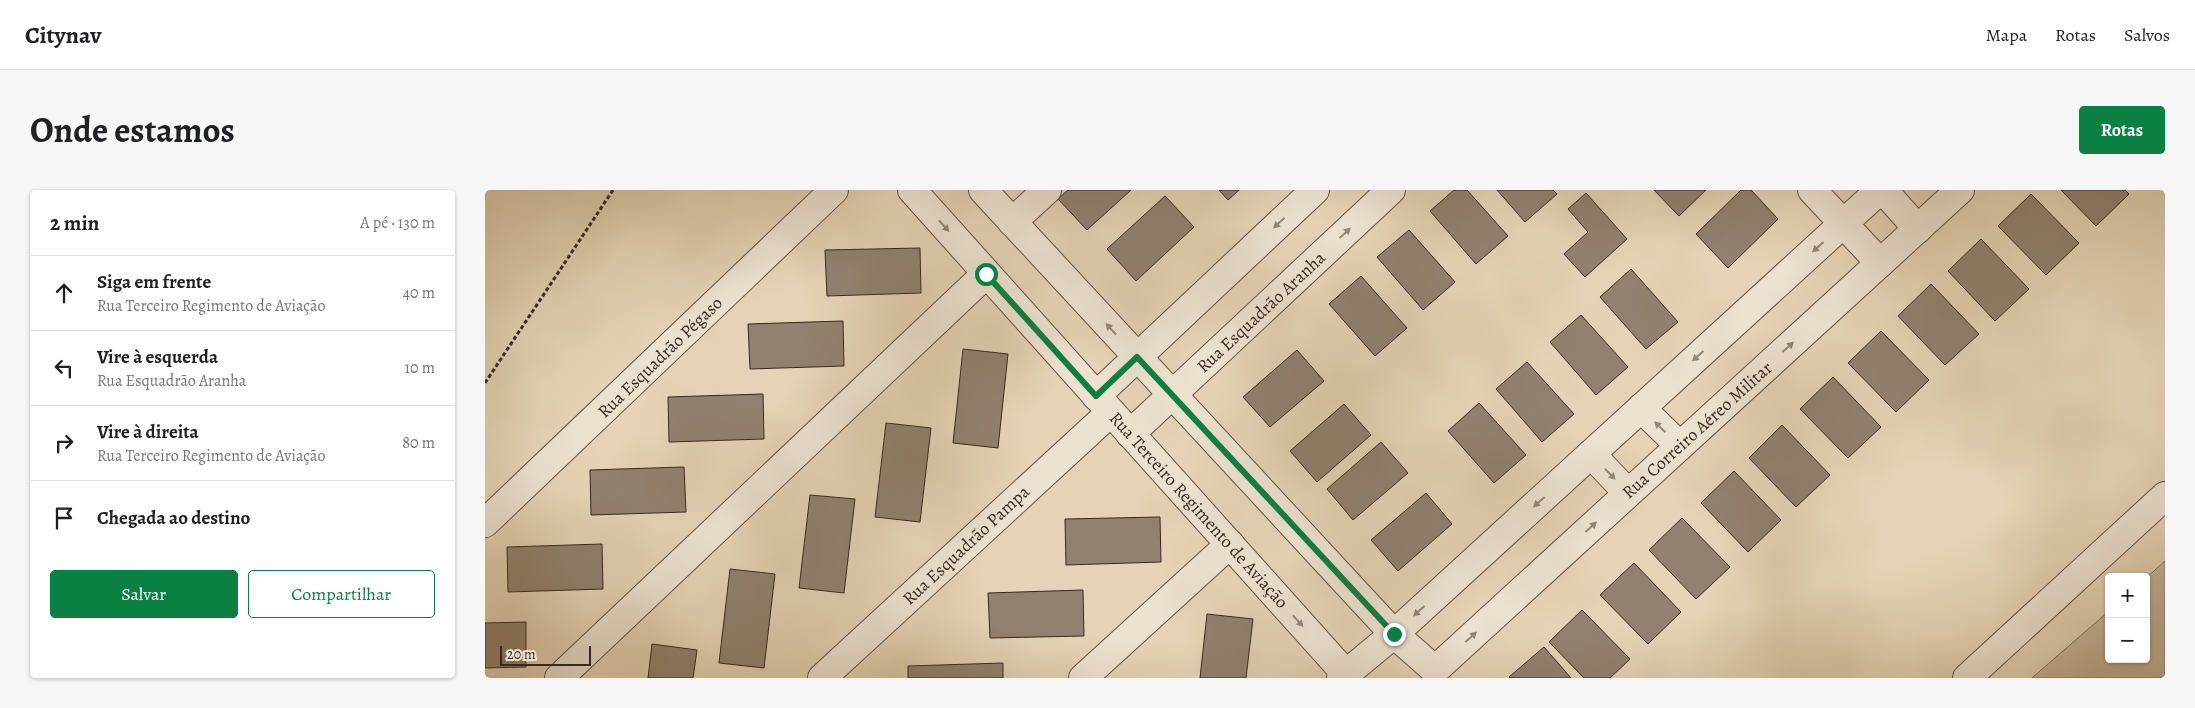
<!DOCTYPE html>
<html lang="pt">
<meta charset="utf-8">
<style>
:root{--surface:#fff;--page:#f6f6f6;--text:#202124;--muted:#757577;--line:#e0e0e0;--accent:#0b8043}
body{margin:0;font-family:Alegreya,serif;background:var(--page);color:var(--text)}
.controls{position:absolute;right:15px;bottom:15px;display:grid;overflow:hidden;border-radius:5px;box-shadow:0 1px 4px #0004}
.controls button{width:45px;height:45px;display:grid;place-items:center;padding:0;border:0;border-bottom:1px solid var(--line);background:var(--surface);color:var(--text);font:25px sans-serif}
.scale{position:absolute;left:15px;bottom:12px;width:91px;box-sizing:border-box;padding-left:5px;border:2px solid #382821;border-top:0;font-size:14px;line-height:18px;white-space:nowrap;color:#382821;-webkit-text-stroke:4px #ede2d0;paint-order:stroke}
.stop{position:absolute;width:15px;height:15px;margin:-11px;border:4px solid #0b8043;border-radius:50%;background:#fff}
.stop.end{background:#0b8043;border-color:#fff;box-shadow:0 1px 5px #0008}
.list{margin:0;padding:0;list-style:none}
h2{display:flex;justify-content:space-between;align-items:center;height:65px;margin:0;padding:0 20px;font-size:21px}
h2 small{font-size:16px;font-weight:400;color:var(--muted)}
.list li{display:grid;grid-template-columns:32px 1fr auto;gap:15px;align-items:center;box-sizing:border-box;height:75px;padding:0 20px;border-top:1px solid var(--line)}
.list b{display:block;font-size:19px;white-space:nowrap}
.list p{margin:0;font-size:16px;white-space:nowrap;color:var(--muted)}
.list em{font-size:16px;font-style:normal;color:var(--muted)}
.actions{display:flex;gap:10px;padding:15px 20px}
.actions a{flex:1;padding:11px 0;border:1px solid var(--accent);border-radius:5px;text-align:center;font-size:18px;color:var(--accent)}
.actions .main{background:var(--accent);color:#fff}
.icon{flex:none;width:28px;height:28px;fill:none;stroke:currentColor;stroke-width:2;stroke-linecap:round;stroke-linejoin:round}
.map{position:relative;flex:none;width:1680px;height:488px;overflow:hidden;border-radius:5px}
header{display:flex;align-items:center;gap:30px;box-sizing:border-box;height:70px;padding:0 25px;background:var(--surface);border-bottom:1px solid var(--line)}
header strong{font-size:24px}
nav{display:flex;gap:28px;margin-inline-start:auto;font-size:18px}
.intro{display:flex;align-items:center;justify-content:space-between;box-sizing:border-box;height:120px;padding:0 30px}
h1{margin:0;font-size:35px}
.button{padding:12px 22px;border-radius:5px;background:var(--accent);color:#fff;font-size:18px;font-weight:700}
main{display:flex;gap:30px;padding:0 30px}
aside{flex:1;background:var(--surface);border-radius:5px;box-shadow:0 1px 4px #0004}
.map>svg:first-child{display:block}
.green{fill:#c7b69d;stroke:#806f5f}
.building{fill:#91816e;stroke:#382821}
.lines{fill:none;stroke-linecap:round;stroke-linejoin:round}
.street-casing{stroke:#635346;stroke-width:30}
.path{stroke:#382821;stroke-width:3;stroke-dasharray:4 2.5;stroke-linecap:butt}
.street{stroke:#ede2d0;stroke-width:28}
.oneway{fill:#928578}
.route{stroke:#0b8043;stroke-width:6}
.labels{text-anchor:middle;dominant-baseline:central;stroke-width:4.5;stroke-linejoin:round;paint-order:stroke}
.street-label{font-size:18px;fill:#382821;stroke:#ede2d0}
</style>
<header>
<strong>Citynav</strong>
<nav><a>Mapa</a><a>Rotas</a><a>Salvos</a></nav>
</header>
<div class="intro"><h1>Onde estamos</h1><a class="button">Rotas</a></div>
<main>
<aside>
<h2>2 min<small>A pé · 130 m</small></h2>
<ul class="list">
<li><svg class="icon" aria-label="ahead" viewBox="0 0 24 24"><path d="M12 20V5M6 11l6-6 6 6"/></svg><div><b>Siga em frente</b><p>Rua Terceiro Regimento de Aviação</p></div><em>40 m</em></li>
<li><svg class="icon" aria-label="left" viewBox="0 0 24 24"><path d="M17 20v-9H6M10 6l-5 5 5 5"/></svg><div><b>Vire à esquerda</b><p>Rua Esquadrão Aranha</p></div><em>10 m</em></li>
<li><svg class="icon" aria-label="right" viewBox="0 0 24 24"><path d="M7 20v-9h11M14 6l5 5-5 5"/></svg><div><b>Vire à direita</b><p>Rua Terceiro Regimento de Aviação</p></div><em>80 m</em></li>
<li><svg class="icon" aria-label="arrive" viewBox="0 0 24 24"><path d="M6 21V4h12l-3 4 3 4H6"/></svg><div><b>Chegada ao destino</b></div></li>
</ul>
<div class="actions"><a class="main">Salvar</a><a>Compartilhar</a></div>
</aside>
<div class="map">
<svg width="1680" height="488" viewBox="0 0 1680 488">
<rect width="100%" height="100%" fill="#e4d3b6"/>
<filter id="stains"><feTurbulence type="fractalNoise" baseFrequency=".004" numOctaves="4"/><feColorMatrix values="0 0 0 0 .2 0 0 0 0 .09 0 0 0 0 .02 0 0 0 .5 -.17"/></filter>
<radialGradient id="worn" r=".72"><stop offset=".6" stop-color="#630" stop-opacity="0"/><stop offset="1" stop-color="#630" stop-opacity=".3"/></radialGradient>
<!-- green -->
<polygon class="green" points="1680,371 1680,488 1547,488 1624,421 1624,469 1661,469 1661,388"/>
<!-- building -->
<g class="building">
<polygon points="583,0 646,0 602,40 573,9"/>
<polygon points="734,0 754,0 743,10"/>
<polygon points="969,0 982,0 1023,46 991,74 945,21"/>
<polygon points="1012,0 1068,0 1072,4 1040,32"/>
<polygon points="1169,0 1221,0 1194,26"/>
<polygon points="1256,0 1266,0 1293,29 1243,78 1211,44"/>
<polygon points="1576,0 1640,0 1644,4 1611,36"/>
<polygon points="1101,3 1142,49 1100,87 1079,64 1103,42 1083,19"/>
<polygon points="1546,4 1594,53 1561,85 1513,36"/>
<polygon points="680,6 709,37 651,91 622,59"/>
<polygon points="924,40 970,92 938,120 892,67"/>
<polygon points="1496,49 1544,99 1510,131 1463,81"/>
<polygon points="435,58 436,103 342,106 340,60"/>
<polygon points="1146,79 1193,132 1161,159 1115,107"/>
<polygon points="876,86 922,138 890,166 844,114"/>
<polygon points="1446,94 1494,144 1460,175 1413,126"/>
<polygon points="1096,125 1143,177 1111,205 1065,152"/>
<polygon points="358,131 359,176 265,179 263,134"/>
<polygon points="1396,141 1444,190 1411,222 1363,173"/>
<polygon points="478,159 523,164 513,258 468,253"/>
<polygon points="812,160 839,191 785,237 758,207"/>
<polygon points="1042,172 1089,224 1057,252 1011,199"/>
<polygon points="1348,187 1396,237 1363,268 1315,219"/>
<polygon points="278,204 279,249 184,252 183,207"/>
<polygon points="994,213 1041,265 1009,293 963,241"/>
<polygon points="859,214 886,245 832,292 805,261"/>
<polygon points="401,233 446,238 435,332 390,327"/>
<polygon points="1297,235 1345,285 1311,317 1264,268"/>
<polygon points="896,252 923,283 868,330 842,299"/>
<polygon points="199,277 201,322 106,325 105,280"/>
<polygon points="1249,281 1296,330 1263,362 1216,313"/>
<polygon points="941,303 967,334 913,381 886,350"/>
<polygon points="325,305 370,309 359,403 314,398"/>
<polygon points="675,327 676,372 581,375 580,329"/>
<polygon points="1197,328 1245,377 1211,409 1164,360"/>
<polygon points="117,354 118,399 23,402 22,357"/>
<polygon points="1149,373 1196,422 1163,454 1115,405"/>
<polygon points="245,379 290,384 279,478 234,473"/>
<polygon points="598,400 599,446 505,448 503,403"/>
<polygon points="1097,420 1145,469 1125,488 1099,488 1064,452"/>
<polygon points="722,424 768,429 761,488 715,488"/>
<polygon points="41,432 41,477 0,478 0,433"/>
<polygon points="167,454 212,460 208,488 163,488"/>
<polygon points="1059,457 1086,488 1025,488 1024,487"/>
<polygon points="518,473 518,488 423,488 423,476"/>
</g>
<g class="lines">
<!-- street casing -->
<g class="street-casing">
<g id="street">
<polyline points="427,0 861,484"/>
<polyline points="498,0 909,444 950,480 1475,0"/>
<polyline points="1327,0 1395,73"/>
<polyline points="1398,0 1433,39"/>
<polyline points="527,32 562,0"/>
<polyline points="611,206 830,0"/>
<polyline points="1156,218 1195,256"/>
<polyline points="645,244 906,0"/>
<polyline points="1106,264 1143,303"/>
<polyline points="0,333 349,0"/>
<polyline points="74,488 501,84"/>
<polyline points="337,488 626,222"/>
<polyline points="598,488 745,354"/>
<polyline points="856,488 909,444 1395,0"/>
<polyline points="1482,488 1680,306"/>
</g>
</g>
<!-- path -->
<polyline class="path" points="0,193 128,0"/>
<!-- street -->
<use href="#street" class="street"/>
</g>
<!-- one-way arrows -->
<defs><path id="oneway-solid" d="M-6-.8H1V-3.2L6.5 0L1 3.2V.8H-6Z" transform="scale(1.25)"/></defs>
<g class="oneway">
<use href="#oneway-solid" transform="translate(794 33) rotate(137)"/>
<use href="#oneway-solid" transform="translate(459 36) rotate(48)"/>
<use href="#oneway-solid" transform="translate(860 43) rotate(-43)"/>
<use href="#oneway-solid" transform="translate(1333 57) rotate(138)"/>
<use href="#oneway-solid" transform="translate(626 139) rotate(-133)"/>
<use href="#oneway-solid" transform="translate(1303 157) rotate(-42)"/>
<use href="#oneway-solid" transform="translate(1213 166) rotate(138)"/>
<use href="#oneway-solid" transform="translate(1175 237) rotate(-136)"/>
<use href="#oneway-solid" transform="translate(1125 284) rotate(46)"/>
<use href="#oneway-solid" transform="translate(1054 312) rotate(138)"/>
<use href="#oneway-solid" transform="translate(1106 337) rotate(-42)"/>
<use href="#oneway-solid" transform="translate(934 421) rotate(138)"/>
<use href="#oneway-solid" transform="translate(813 431) rotate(48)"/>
<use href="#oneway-solid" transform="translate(986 447) rotate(-42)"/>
</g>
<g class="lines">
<!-- route -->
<polyline class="route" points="501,84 611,206 652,167 909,444"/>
</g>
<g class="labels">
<!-- street labels -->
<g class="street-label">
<text transform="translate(776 122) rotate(-43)">Rua Esquadrão Aranha</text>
<text transform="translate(175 167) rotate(-44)">Rua Esquadrão Pégaso</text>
<text transform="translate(1212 240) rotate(-42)">Rua Correiro Aéreo Militar</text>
<text transform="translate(714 320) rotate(48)">Rua Terceiro Regimento de Aviação</text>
<text transform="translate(481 355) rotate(-43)">Rua Esquadrão Pampa</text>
</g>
</g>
<rect width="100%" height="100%" filter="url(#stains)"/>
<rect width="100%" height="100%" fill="url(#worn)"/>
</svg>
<div class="controls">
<button>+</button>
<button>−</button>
</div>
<div class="scale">20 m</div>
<div class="stop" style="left:501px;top:84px"></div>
<div class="stop end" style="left:909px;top:444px"></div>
</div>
</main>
